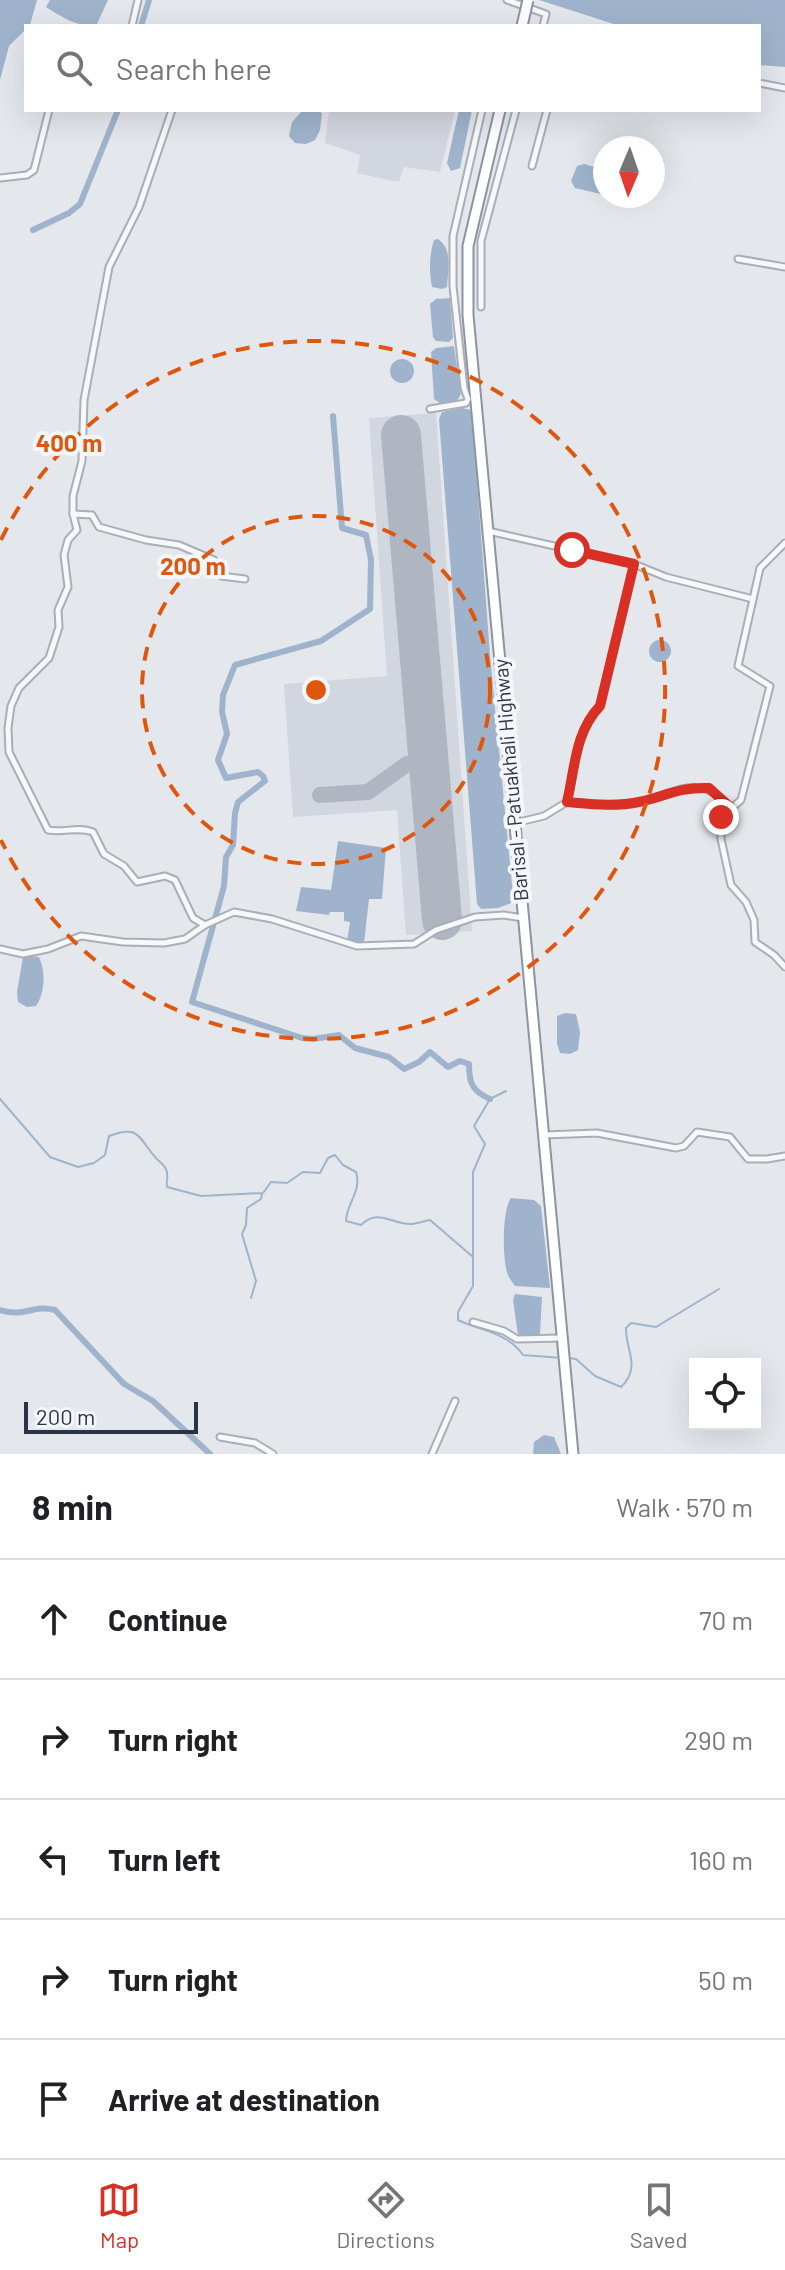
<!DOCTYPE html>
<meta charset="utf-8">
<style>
:root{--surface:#fff;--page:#f2f2f2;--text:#202124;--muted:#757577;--line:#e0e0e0;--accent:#d93025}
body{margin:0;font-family:Barlow,sans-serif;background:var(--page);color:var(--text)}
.controls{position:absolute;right:24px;bottom:24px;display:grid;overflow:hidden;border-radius:0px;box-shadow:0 8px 32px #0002}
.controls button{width:72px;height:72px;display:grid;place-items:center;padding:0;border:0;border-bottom:2px solid var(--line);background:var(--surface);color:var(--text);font:40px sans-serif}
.compass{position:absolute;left:593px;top:136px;width:72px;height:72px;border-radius:50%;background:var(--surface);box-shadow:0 8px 32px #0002;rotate:182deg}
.scale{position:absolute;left:24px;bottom:20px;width:174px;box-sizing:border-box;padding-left:8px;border:4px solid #2b3445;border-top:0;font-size:22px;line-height:28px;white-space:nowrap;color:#2b3445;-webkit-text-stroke:6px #f4f6f9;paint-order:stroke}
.stop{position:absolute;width:24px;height:24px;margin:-18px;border:6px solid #d93025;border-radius:50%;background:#fff}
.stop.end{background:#d93025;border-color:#fff;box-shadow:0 2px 8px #0008}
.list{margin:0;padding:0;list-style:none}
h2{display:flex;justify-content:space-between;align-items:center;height:104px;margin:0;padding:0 32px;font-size:34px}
h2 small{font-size:26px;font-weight:400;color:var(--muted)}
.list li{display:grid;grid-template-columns:52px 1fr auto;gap:24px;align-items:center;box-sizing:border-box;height:120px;padding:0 32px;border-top:2px solid var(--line)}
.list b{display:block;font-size:30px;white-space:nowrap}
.list em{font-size:26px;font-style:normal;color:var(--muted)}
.icon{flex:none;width:44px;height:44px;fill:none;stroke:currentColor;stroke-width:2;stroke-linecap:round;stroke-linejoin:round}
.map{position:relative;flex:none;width:785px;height:1454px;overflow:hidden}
.search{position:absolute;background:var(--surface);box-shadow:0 8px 32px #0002;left:24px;right:24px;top:24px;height:88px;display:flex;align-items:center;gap:20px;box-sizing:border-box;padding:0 28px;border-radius:0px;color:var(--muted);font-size:30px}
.sheet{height:704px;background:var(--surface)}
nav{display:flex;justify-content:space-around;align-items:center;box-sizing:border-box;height:112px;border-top:2px solid var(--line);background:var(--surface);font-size:22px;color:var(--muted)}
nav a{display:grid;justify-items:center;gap:4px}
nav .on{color:var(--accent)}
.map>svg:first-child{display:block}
.built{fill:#d2d6de}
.water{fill:#9fb4cc}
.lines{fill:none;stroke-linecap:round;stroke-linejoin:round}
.stream{stroke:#9fb4cc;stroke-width:2}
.canal{stroke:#9fb4cc;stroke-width:6}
.taxiway{stroke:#b0b6c1;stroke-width:16}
.runway{stroke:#b0b6c1;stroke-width:40}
.street-casing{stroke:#a9aeb7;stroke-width:9}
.highway-casing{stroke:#8b94a3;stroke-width:13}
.street{stroke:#f7f8fa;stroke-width:5}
.highway{stroke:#fff;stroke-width:9}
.highway-bridge-casing{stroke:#8b94a3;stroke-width:13;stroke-linecap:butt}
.highway-bridge{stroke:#fff;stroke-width:9}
.route{stroke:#d93025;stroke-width:10}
.ring{fill:none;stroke:#df570f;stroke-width:4;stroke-dasharray:14 10}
.labels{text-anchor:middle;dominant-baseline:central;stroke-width:8;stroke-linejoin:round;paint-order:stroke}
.street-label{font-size:20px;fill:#2b3445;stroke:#f4f6f9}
.centre{fill:#df570f;stroke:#f4f6f9;stroke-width:4}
.ring-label{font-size:24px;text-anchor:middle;font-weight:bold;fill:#df570f;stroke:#f4f6f9;stroke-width:8;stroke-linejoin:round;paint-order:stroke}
</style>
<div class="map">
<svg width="785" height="1454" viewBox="0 0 785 1454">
<rect width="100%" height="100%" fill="#e4e7ec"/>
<!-- built -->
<g class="built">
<polygon points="329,110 455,110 440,172 404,167 399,182 357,173 360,155 325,143"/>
<polygon points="436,413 472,931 406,935 397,810 293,817 284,684 387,676 369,418"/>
</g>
<!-- water -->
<g class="water">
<polygon points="0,0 37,0 30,25 9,46 0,80"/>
<path d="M 50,0 L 108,0 L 96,26 C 76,26 63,18 46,7 Z"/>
<polygon points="539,0 785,0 785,67 759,65 759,26 620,26"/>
<polygon points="315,110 322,113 320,130 315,140 306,144 295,143 289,136 292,122 302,111"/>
<polygon points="459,110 472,110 460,168 451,171 447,163"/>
<polygon points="584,164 605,170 605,195 575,188 571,181 577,166"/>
<path d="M 438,239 C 453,249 448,270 447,287 L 442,289 L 432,287 C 429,271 429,256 434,240 Z"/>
<polygon points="450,298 453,338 449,342 436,341 433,337 430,304 436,299"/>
<polygon points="454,346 461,394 457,401 441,404 434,399 431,352 436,348"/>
<circle cx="402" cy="371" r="12"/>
<polygon points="462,408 471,410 472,414 490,655 513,895 511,903 498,908 481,909 477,904 439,419 442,412"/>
<circle cx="660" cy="651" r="11"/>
<polygon points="338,841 386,848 382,899 369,899 364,943 347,942 350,922 344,921 344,912 330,912 329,915 296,911 301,887 331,890"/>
<path d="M 30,956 L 39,957 C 46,972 45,993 36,1006 L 27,1007 L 18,1002 L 17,992 L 23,957 Z"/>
<polygon points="565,1013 576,1014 580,1032 578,1050 570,1054 560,1053 557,1044 557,1016"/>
<path d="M 511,1198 L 534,1200 L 541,1206 L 550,1288 L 515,1286 C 514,1285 508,1276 508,1275 C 502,1260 502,1210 511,1198 Z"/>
<polygon points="515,1294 542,1297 540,1334 528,1337 518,1335 513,1300"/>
<polygon points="544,1435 554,1437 561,1454 533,1454 534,1442"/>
</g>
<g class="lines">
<!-- stream -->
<g class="stream">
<path d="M 506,1091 L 490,1099 L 474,1126 L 485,1144 L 473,1172 L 473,1286 L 458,1312 L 458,1320 C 481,1331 507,1332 523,1355 L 562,1358"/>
<path d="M 0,1099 L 50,1157 L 78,1167 L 94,1163 L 105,1155 L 109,1136 C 140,1124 138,1138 156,1158 C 160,1163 167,1166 167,1173 C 168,1178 166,1182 167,1187 L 201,1196 L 263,1193 L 271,1182 L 287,1183 L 303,1172 L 320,1173 L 328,1158 L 335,1155 L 343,1165 L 356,1172 C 362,1192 346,1204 346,1221 L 361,1225 C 378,1208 391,1224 410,1224 C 416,1224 424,1221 430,1220 L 473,1257"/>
<polyline points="251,1298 256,1281 242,1234 246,1225 247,1208 261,1199 262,1194"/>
<path d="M 568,1358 L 576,1359 L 595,1376 L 621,1387 C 642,1367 625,1349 626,1328 L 631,1323 L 656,1327 L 719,1289"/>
</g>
<!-- canal -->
<g class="canal">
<polyline points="141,26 149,0"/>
<polyline points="33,230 69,213 80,204 118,110"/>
<path d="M 333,416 L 342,528 L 366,535 L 371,560 L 370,609 L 321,641 L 235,665 L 223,695 L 222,712 L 227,734 L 218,760 L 226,778 L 258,772 L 263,776 L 265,781 L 238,802 L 235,813 L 233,845 L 226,857 L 224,886 L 192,1002 L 302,1038 L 313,1039 L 339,1035 L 355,1048 L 389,1057 L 404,1069 L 419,1062 L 430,1052 L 448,1067 L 460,1061 L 469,1064 C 469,1083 472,1091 490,1099"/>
<path d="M 0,1310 C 26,1318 32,1304 55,1310 L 124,1384 L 153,1401 L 210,1454"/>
</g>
<!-- taxiway -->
<polyline class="taxiway" points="320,795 368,792 407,764 429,762"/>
<!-- runway -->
<polyline class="runway" points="401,435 442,920"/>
<!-- street casing -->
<g class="street-casing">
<g id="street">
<polyline points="507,0 546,14 543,26"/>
<polyline points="132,26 138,0"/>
<polyline points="759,83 785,88"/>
<polyline points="532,166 547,110"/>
<polyline points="0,178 27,175 34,170 49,110"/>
<polyline points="738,259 785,267"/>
<polyline points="481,307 481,241 516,110"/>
<polyline points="430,409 466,403 468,399 464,388 453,286 453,236 482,110"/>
<polyline points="73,514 73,496 82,461 84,400 109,267 139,207 172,110"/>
<polyline points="488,531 634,564 666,577 753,599"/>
<polyline points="785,543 760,568 738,666 770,686 741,800 721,817 721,839 731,885 746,902 754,920 755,942 774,955 785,967"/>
<path d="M 567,802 C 591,804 614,807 637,802 C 677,795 696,770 730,807"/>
<path d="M 515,823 L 544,816 L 567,802 C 575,769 575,731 600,706 L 634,564"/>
<path d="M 205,925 L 193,918 L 175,880 L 165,876 L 137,882 L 124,866 L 104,854 L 93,832 C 78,826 64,833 48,830 L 9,752 L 8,728 L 11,706 L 19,688 L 49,658 L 59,627 L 58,610 L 68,587 L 64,555 L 68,540 L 77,530 L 73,514 L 92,515 L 99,527 L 146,540 L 179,545 L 214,560 L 221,576 L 245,579"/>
<polyline points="0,949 23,954 48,949 81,936 123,942 164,943 185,939 205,925 234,912 272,919 357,946 414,944 436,930 475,917 504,915 523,918"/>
<polyline points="544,1135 597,1133 676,1148 684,1146 697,1132 730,1137 748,1159 767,1159 785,1156"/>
<polyline points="473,1322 504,1331 517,1339 561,1338"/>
<polyline points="220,1437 255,1443 273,1454"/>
<polyline points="432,1454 455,1401"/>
</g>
</g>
<!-- highway casing -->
<g class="highway-casing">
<polyline id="highway" points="500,110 468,246 468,315 573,1454"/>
</g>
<!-- street -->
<use href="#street" class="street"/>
<!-- highway -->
<use href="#highway" class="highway"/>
<!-- highway-bridge casing -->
<g class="highway-bridge-casing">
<polyline id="highway-bridge" points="522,26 528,0"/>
</g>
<!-- highway-bridge -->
<use href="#highway-bridge" class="highway-bridge"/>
</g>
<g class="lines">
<!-- route -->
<path class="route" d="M 572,550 L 634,564 L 600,706 C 575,732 575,768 567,802 C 591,804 615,807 639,802 C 666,796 679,787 709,788 L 730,807 L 721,817"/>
</g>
<!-- distance rings -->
<g class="ring">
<circle cx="316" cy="690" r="174"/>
<path d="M1 540A349 349 0 1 1 1 840"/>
</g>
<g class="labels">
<!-- street labels -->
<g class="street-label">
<text transform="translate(510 780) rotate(-95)">Barisal - Patuakhali Highway</text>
</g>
</g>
<circle cx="316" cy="690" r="12" class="centre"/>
<g class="ring-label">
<text x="69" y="452">400 m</text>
<text x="193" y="575">200 m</text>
</g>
</svg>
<div class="controls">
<button><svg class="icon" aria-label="locate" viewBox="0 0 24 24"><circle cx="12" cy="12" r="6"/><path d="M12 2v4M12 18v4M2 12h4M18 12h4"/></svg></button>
</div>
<svg class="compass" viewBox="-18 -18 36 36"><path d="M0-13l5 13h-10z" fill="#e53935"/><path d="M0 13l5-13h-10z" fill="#757577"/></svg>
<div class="scale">200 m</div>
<div class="stop" style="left:572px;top:550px"></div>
<div class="stop end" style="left:721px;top:817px"></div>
<div class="search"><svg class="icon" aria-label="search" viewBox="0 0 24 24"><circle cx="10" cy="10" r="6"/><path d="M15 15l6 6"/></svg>Search here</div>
</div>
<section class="sheet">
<h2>8 min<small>Walk · 570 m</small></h2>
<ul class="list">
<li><svg class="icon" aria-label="ahead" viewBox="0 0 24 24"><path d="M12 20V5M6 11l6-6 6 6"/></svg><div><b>Continue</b></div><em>70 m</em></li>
<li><svg class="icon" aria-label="right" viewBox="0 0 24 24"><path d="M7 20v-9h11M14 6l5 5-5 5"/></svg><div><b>Turn right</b></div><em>290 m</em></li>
<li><svg class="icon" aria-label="left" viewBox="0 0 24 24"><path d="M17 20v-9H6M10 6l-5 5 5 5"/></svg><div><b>Turn left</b></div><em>160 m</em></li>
<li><svg class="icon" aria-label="right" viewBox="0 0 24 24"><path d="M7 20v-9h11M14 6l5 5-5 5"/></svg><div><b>Turn right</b></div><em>50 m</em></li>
<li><svg class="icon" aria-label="arrive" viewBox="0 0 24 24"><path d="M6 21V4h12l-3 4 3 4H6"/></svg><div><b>Arrive at destination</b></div></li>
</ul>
</section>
<nav>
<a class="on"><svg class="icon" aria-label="map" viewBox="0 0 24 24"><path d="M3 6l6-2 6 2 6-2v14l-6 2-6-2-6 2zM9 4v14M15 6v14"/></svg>Map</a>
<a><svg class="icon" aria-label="directions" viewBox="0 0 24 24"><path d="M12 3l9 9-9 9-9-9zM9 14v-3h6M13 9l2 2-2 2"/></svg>Directions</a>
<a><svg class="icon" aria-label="saved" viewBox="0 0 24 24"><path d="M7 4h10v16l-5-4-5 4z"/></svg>Saved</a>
</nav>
